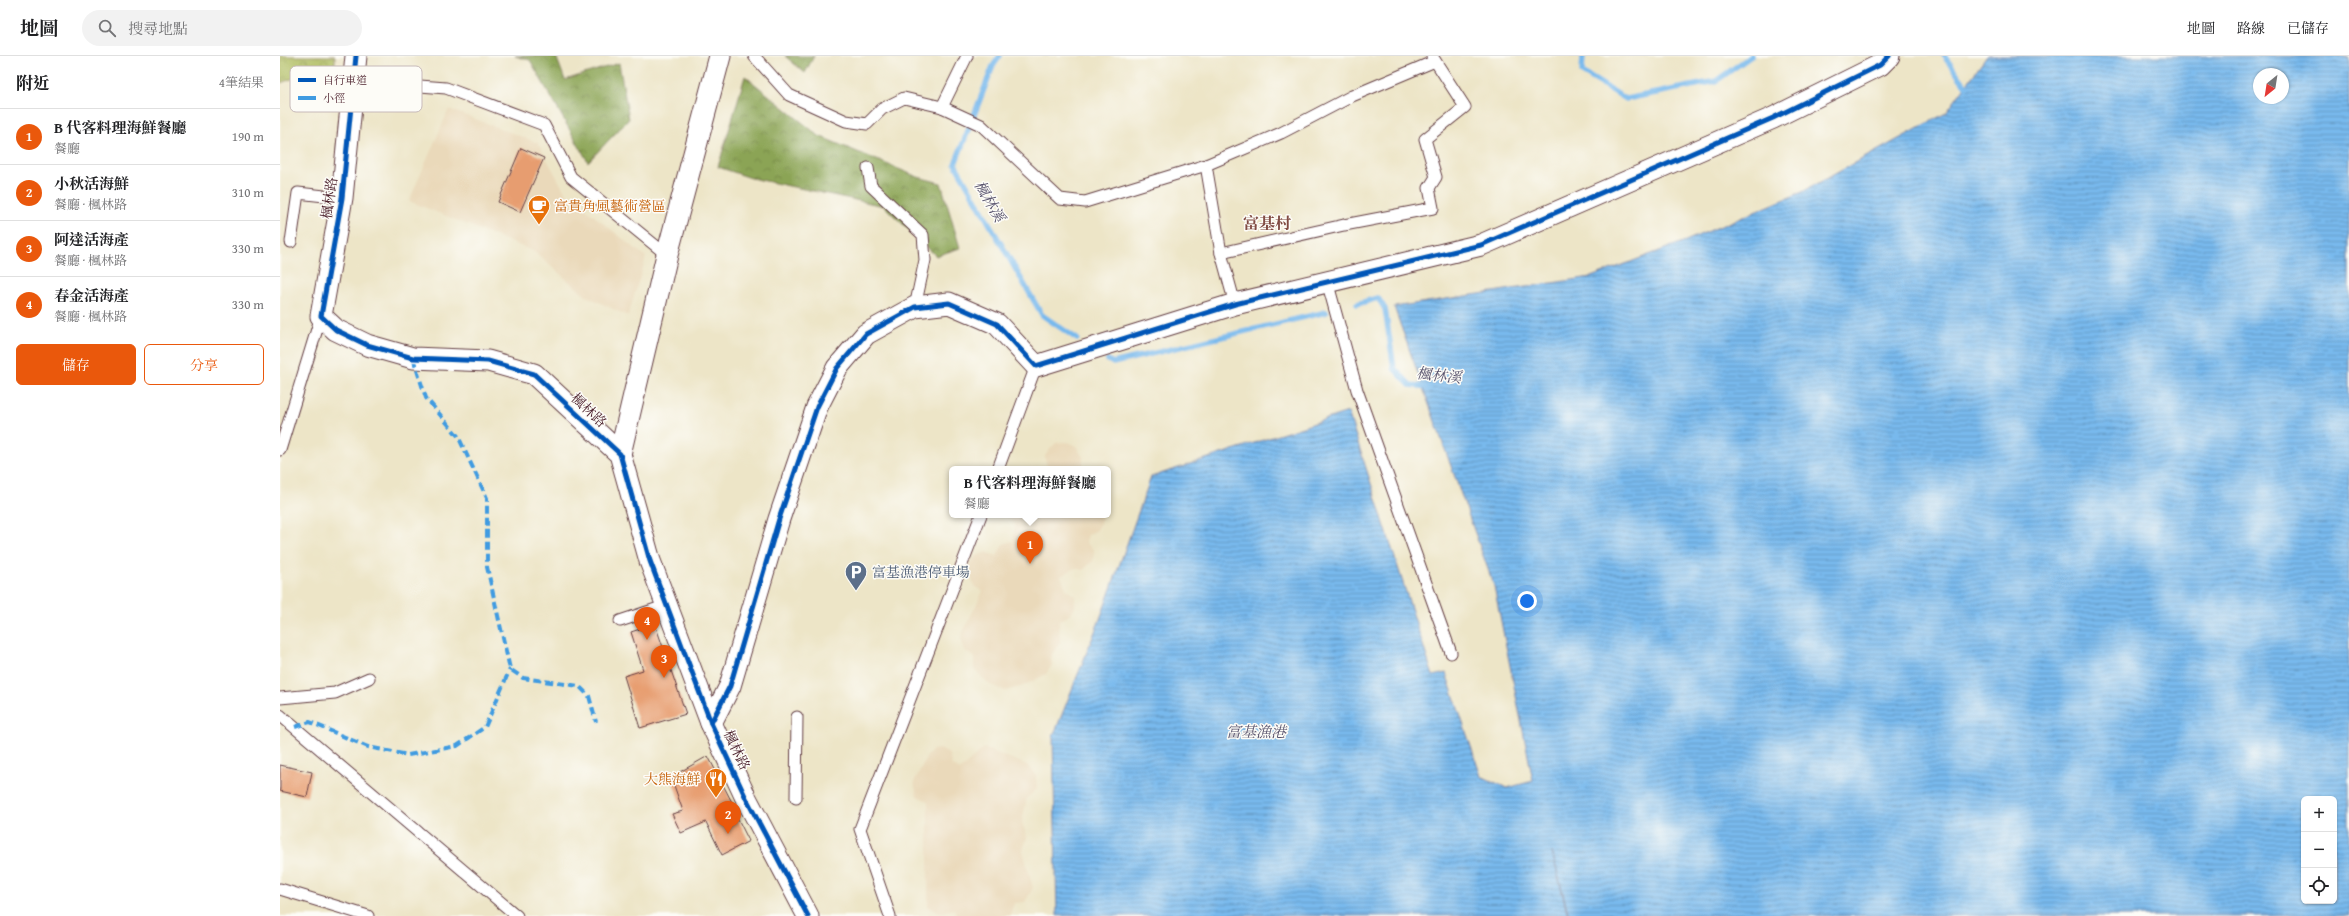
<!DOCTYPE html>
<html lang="zh-TW">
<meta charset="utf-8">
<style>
:root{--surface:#fff;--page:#f2f2f2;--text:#202124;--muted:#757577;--line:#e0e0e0;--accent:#ea580c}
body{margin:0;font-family:"Gentium Book Plus","Noto Serif TC",serif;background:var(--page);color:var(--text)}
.controls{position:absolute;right:12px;bottom:12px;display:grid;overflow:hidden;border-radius:6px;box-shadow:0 1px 3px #0004}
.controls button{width:36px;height:36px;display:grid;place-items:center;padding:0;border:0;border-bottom:1px solid var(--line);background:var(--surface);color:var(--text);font:20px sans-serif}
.compass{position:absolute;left:1973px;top:12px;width:36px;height:36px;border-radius:50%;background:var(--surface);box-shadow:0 1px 3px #0004;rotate:210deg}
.you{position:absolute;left:1247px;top:545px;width:14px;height:14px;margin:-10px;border:3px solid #fff;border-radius:50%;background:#1a73e8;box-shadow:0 0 0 6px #1a73e833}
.badge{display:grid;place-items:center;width:26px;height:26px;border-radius:50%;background:var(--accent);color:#fff;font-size:13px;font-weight:700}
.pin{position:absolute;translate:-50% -33px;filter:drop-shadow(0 1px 2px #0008)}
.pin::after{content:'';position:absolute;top:21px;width:14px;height:12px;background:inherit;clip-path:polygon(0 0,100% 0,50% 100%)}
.popup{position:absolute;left:669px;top:410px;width:162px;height:52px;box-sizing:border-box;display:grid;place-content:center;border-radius:6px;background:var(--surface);filter:drop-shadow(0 1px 3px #0005);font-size:13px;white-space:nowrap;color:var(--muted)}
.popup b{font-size:15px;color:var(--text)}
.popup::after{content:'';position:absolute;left:50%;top:100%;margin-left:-8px;border:8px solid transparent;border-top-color:var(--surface)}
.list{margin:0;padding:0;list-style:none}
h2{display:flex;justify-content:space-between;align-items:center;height:52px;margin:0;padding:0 16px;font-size:17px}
h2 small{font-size:13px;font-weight:400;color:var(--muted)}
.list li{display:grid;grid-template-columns:26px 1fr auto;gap:12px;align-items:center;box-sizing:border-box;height:56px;padding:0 16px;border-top:1px solid var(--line)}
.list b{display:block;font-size:15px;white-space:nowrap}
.list p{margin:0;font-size:13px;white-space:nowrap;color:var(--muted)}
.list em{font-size:13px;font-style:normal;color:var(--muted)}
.actions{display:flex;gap:8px;padding:12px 16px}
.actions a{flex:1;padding:9px 0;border:1px solid var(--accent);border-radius:6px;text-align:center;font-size:14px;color:var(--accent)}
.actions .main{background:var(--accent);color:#fff}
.icon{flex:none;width:22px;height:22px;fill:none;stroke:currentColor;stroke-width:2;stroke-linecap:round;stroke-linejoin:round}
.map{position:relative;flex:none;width:2069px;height:860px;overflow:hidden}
header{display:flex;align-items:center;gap:24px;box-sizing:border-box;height:56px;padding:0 20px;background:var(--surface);border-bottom:1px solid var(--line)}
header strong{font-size:19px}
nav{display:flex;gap:22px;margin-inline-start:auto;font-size:14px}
.search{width:280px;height:36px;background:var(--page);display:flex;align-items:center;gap:10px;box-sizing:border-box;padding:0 14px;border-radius:22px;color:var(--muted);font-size:15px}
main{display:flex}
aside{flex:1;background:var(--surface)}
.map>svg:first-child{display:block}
.built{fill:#ead9ba}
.forest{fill:url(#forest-crowns);stroke:#6a6240}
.park{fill:url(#park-crowns);stroke:#7c6e44}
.water{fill:url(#water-rules);stroke:#616c8c;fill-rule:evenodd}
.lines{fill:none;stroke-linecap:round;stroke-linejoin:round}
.stream{stroke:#78b9ed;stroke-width:5.5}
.building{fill:#e79d70}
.lane-casing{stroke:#623d42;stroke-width:13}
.street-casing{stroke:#623d42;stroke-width:23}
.lane{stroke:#fff;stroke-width:11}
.street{stroke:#fff;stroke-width:21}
.quiet{stroke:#409be1;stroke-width:4;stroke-dasharray:8 4;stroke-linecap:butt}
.cycleway-casing{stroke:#fdfcf7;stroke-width:8}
.cycleway{stroke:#0057b8;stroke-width:5}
.labels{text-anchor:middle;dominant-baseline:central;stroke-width:3;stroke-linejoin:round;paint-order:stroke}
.street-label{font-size:14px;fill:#4a1f2b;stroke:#fdfcf7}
.food-label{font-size:14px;fill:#c56008;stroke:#fdfcf7;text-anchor:start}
.service-label{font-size:14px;fill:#4e5e75;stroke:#fdfcf7;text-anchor:start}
.water-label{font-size:15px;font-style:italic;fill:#5a556f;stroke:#fdfcf7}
.quarter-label{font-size:16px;font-weight:bold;fill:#814b43;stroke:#fdfcf7}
.key{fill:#fdfcf7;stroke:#c7baba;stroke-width:1}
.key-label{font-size:11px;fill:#4a1f2b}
</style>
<header>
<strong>地圖</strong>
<div class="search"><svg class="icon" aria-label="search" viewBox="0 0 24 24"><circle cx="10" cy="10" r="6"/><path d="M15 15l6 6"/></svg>搜尋地點</div>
<nav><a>地圖</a><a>路線</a><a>已儲存</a></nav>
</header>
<main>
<aside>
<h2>附近<small>4筆結果</small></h2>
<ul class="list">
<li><span class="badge">1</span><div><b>B 代客料理海鮮餐廳</b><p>餐廳</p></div><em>190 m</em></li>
<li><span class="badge">2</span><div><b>小秋活海鮮</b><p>餐廳 · 楓林路</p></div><em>310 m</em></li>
<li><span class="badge">3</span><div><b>阿達活海產</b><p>餐廳 · 楓林路</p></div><em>330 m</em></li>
<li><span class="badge">4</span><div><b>春金活海產</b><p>餐廳 · 楓林路</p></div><em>330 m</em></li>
</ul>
<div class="actions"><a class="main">儲存</a><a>分享</a></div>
</aside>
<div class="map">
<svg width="2069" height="860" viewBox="0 0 2069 860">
<defs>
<pattern id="forest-crowns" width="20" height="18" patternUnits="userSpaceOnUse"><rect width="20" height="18" fill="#8ba455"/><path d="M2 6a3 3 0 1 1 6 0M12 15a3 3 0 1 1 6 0" fill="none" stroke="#748547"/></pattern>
<pattern id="park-crowns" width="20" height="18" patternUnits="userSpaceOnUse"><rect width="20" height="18" fill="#afbc5e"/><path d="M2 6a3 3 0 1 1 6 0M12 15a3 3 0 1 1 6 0" fill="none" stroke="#90984e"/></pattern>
<pattern id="water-rules" width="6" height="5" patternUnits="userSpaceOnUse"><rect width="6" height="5" fill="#78b9ed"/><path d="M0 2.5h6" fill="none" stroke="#6496c0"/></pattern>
</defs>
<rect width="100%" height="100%" fill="#fdfcf7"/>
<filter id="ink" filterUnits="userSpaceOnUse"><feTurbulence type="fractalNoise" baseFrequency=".025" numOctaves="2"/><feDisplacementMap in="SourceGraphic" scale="8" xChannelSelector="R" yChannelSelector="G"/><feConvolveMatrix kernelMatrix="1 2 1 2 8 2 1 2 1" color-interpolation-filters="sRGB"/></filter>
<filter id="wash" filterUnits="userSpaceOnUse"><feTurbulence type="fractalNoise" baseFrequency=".012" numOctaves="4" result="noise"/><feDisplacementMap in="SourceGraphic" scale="16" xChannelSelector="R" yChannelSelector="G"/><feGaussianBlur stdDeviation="0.9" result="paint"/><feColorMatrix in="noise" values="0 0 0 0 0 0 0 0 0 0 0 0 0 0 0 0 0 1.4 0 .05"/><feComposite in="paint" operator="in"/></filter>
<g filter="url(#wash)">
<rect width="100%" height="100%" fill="#ede5c7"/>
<!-- built -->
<g class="built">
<polygon points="169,53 258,87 286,138 366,201 348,260 306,240 253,195 129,145"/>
<polygon points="787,386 796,390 803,401 803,413 767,413 765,400 770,393 776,387"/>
<polygon points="724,459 821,459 822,462 817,474 808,479 806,487 814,494 813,505 803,514 795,512 781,520 786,533 795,540 795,551 790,559 779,565 780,586 771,600 772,609 766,618 743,630 725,635 710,629 694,613 694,601 683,593 681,580 703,535 694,530 688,511 694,501 706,496 717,500 723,488 733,485 735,468"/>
<polygon points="704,692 747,709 756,720 757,733 747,742 742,766 747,781 743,795 753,832 745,846 734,847 730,860 678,860 674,853 658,857 648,850 648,745 637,740 634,726 647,700 653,694 660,693 669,698 672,710 680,714"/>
</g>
<!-- forest -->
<g class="forest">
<polygon points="235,0 276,0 285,24 339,7 349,63 308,106 250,4"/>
<polygon points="505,0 534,0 525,17"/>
<polygon points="465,20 539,80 638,121 661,127 680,192 656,200 604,150 471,122 438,111"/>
</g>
<!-- park -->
<polygon class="park" points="0,0 55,0 55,8 0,27"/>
<!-- water -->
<path class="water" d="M 1707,0 L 2063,0 L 2069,2 L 2069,860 L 1289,860 L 1272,796 L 1288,860 L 777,860 L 773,681 L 820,563 L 871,421 L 1068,356 L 1153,620 L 1166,617 L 1201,720 L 1227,732 L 1253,725 L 1214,530 L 1114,251 L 1311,221 L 1403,186 L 1522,136 L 1666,57 ZM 1979,18 L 2003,18 L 2003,42 L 1979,42 ZM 2024,743 L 2054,743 L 2054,845 L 2024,845 Z"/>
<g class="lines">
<!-- stream -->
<g class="stream">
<polyline points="720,0 713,10 675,108 762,259 797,283"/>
<polyline points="1303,0 1302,16 1346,43 1436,25 1471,0"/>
<polyline points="1664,0 1686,30"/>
<polyline points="1077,248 1098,242 1105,253 1114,312 1130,329 1149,331"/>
<polyline points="828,304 833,307 1046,256"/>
</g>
</g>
<g id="blocks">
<!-- building -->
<g class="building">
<polygon points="241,92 264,102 240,156 218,146"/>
<polygon points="375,568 406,658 360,672 344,620 363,614 351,576"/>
<polygon points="428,700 456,754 454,755 469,785 442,799 426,766 401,777 392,758 403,755 391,721"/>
<polygon points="0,709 32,716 27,741 0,735"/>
</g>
</g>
</g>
<g filter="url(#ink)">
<use href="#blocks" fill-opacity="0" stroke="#623d42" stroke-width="1"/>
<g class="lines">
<!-- lane casing -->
<g class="lane-casing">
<g id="lane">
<polyline points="474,0 509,39 566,65 587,68 602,53 624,42 662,51 701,69 780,143 805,146 926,109 1001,77 1072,40 1155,5"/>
<polyline points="75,25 166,32 264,69 291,121 387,199"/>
<polyline points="662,51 687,0"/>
<polyline points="926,109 941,197 955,248"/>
<polyline points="588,112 591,130 643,179 645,204 635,251"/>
<polyline points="11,186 18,137 62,142"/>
<polyline points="941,197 1064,169 1153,152 1149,132 1156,121 1145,83 1185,51 1152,0"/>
<polyline points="1047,225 1077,334 1171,597"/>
<polyline points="0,394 41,260"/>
<polyline points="718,413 756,310"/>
<polyline points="340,565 388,549"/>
<polyline points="0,642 55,637 89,622"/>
<polyline points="0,659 237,860"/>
<polyline points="516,742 517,661"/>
<polyline points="0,833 88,860"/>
<polyline points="610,860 580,773 701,459"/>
</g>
</g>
<!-- street casing -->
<g class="street-casing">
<g id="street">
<polyline points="76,0 62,142 41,260 56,274 87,289 133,302 208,305 254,318 340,398 370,505 431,667 466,742 528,860"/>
<polyline points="340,398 387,199 440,0"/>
<polyline points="431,667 450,630 499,463 537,351 557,312 586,278 635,251 669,247 717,268 756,310 955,248 1201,189 1493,62 1600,9 1609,0"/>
</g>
</g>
<!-- lane -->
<use href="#lane" class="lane"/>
<!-- street -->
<use href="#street" class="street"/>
<!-- quiet -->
<g class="quiet">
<polyline points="133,302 146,342 178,380 207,442 207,511 230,613 243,622 299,630 309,640 316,666"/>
<polyline points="15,671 30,666 88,691 128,699 177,690 205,671 230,613"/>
</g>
<!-- cycleway casing -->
<g class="cycleway-casing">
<g id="cycleway">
<polyline points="76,0 62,142 41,260 56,274 87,289 133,302 208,305 254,318 340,398 370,505 431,667 466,742 528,860"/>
<polyline points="431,667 450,630 499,463 537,351 557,312 586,278 635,251 669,247 717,268 756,310 955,248 1201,189 1493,62 1600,9 1609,0"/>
</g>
</g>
<!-- cycleway -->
<use href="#cycleway" class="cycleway"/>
</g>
</g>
<!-- icons -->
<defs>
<g id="cafe-pin" transform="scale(1.15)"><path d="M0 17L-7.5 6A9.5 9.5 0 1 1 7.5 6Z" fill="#e8710a" stroke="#fdfcf7"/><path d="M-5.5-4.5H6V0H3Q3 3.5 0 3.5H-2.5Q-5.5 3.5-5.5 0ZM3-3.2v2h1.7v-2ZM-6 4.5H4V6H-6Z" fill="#fff"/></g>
<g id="parking-pin" transform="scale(1.15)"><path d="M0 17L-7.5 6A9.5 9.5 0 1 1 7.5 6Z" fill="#5c6f8a" stroke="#fdfcf7"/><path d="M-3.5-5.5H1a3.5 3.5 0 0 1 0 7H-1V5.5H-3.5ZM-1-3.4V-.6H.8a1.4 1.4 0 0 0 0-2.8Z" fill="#fff"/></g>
<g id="restaurant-pin" transform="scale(1.15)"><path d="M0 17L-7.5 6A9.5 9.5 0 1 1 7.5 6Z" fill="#e8710a" stroke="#fdfcf7"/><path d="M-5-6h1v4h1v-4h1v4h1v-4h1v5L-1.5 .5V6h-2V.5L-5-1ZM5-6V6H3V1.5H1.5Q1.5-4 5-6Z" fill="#fff"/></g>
</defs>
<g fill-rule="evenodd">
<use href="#cafe-pin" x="259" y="150"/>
<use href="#parking-pin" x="576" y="516"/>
<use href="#restaurant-pin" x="436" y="723"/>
</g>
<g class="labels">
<!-- street labels -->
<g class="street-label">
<text transform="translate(49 142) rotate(-82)">楓林路</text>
<text transform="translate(309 354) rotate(43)">楓林路</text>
<text transform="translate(457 694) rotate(65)">楓林路</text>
</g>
<!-- food labels -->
<g class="food-label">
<text x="274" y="150">富貴角風藝術營區</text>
<text x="420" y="723" text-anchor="end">大熊海鮮</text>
</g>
<!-- service labels -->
<g class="service-label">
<text x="592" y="516">富基漁港停車場</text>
</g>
<!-- water labels -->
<g class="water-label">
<text transform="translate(710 145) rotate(60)">楓林溪</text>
<text transform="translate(1159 319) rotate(6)">楓林溪</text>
<text x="976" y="675">富基漁港</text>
</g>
<!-- quarter labels -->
<g class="quarter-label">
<text x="987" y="167">富基村</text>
</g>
</g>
<!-- legend -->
<rect x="10" y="10" width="132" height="46" rx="6" class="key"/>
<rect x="18" y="22" width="18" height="4" fill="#0057b8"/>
<rect x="18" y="40" width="18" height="4" fill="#409be1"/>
<g class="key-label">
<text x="43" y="28">自行車道</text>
<text x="43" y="46">小徑</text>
</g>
</svg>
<div class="controls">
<button>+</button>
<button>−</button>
<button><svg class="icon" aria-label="locate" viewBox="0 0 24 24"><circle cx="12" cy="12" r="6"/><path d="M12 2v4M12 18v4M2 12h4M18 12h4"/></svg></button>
</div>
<svg class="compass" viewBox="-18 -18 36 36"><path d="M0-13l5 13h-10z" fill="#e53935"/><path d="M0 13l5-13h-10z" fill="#757577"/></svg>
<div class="you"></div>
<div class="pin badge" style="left:750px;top:508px">1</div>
<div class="popup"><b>B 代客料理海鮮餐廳</b>餐廳</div>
<div class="pin badge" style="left:448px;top:778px">2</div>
<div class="pin badge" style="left:384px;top:622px">3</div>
<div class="pin badge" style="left:367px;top:584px">4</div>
</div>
</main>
